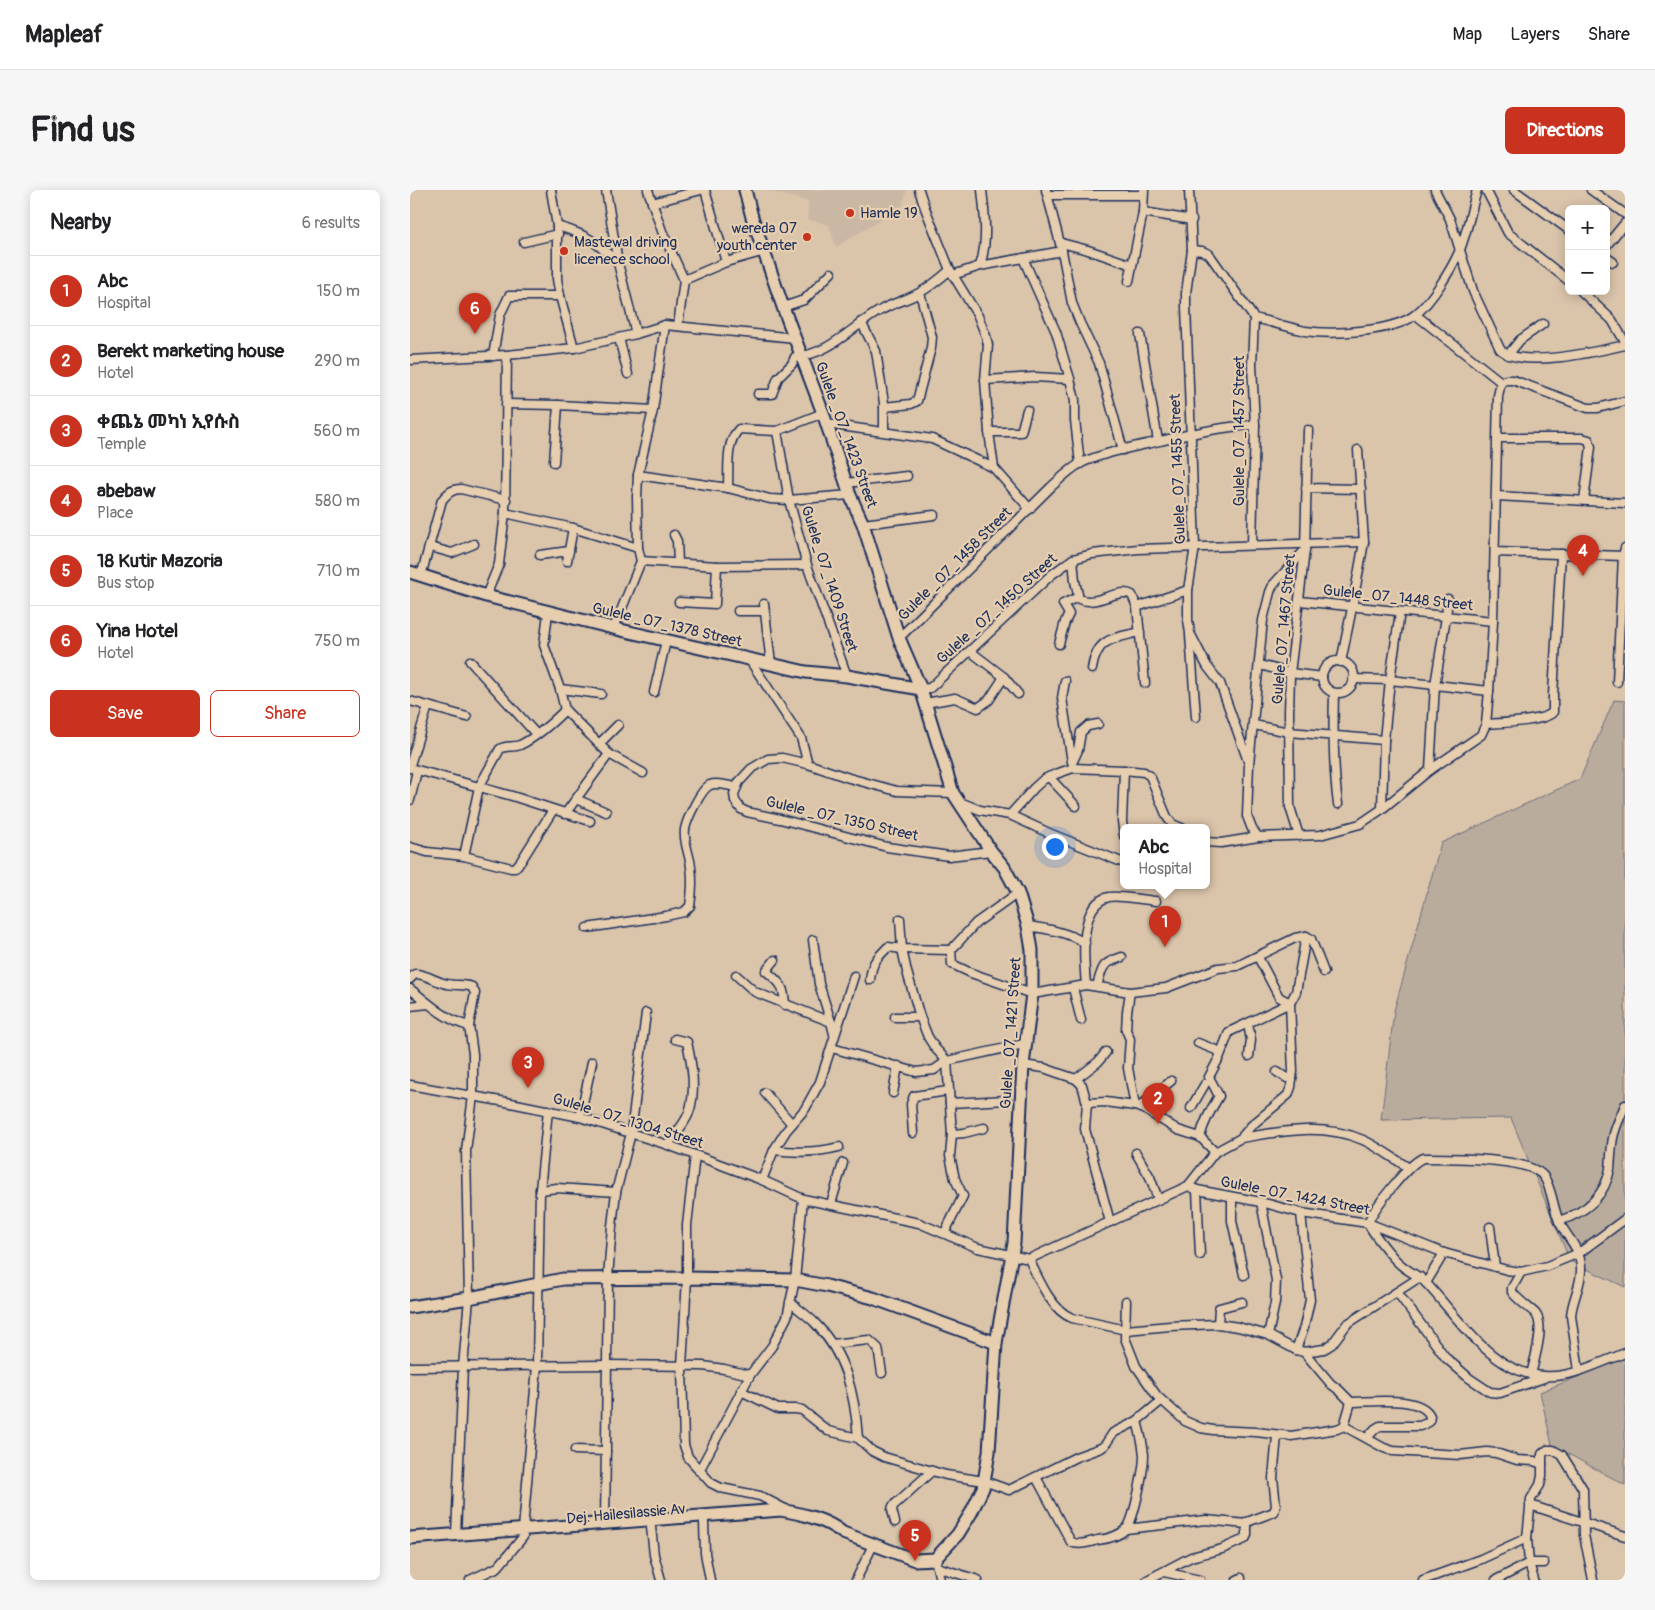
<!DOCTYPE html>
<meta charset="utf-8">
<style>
:root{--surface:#fff;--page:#f6f6f6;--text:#202124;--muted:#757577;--line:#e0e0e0;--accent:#c8321e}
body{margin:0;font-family:Pangolin,"Noto Sans Ethiopic",sans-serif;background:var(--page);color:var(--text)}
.controls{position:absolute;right:15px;top:15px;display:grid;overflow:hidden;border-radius:8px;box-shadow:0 2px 12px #0003}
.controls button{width:45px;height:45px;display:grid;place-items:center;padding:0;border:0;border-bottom:1px solid var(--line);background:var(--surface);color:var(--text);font:25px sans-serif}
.you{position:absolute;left:644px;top:656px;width:18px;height:18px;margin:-12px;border:4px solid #fff;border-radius:50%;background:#1a73e8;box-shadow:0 0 0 8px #1a73e833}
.badge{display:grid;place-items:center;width:32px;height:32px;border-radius:50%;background:var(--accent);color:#fff;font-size:16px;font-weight:700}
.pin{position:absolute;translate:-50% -41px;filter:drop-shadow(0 1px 2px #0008)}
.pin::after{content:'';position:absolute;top:26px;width:18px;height:15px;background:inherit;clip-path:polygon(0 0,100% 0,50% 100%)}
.popup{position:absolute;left:710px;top:634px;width:90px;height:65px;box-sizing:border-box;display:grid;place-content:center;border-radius:8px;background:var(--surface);filter:drop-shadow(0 1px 4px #0005);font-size:16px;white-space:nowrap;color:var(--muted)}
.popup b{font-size:19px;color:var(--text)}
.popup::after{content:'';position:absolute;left:50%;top:100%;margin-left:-10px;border:10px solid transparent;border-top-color:var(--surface)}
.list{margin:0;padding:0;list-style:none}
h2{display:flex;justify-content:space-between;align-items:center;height:65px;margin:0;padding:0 20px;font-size:21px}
h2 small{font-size:16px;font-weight:400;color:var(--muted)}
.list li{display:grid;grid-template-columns:32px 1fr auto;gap:15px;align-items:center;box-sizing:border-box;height:70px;padding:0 20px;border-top:1px solid var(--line)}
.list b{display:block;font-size:19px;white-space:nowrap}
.list p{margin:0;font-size:16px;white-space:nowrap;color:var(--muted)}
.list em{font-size:16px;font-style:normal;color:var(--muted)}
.actions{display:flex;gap:10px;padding:15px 20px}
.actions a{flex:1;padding:11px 0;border:1px solid var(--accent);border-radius:8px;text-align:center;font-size:18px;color:var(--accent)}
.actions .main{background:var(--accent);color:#fff}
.map{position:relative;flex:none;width:1215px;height:1390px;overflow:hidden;border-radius:8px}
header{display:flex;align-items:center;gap:30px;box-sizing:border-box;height:70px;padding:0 25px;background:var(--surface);border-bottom:1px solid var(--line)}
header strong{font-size:24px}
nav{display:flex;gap:28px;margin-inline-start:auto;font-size:18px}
.intro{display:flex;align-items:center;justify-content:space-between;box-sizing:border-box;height:120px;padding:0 30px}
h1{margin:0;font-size:35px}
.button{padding:12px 22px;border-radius:8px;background:var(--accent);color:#fff;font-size:18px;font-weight:700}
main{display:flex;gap:30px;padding:0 30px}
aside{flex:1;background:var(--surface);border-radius:8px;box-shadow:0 2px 12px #0003}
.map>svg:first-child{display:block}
.built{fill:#cbb8a4}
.green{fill:#baac9d;stroke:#6a6e7e}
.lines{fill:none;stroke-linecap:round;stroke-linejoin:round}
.minor-casing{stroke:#1b2f5e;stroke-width:11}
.secondary-casing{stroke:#1b2f5e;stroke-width:15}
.minor{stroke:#e6ceaf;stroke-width:8}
.secondary{stroke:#e6ceaf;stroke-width:11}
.poi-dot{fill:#c8321e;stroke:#e6ceaf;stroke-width:2}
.labels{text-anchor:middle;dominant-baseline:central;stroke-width:4.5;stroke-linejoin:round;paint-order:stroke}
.poi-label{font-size:15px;fill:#1b2f5e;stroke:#e6ceaf;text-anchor:start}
.street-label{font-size:15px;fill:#1b2f5e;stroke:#e6ceaf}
</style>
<header>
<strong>Mapleaf</strong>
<nav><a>Map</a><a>Layers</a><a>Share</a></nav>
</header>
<div class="intro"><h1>Find us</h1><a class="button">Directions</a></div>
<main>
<aside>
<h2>Nearby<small>6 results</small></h2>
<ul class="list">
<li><span class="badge">1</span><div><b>Abc</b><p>Hospital</p></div><em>150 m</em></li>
<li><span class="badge">2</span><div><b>Berekt marketing house</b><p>Hotel</p></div><em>290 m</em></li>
<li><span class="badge">3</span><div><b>ቀጨኔ መካነ ኢየሱስ</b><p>Temple</p></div><em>560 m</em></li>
<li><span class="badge">4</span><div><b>abebaw</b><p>Place</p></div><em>580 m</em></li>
<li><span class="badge">5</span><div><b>18 Kutir Mazoria</b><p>Bus stop</p></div><em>710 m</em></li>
<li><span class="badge">6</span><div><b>Yina Hotel</b><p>Hotel</p></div><em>750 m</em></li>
</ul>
<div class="actions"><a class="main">Save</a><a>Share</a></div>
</aside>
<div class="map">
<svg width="1215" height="1390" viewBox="0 0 1215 1390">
<rect width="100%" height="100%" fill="#dac4aa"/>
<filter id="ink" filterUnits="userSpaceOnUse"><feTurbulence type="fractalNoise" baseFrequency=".02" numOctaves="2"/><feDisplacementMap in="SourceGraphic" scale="10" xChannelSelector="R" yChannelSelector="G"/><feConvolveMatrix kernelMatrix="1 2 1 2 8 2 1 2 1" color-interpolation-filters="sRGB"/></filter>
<g filter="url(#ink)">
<!-- built -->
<polygon class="built" points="356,0 497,0 492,16 426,57 419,35 397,29 399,12"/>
<!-- green -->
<g class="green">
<polygon points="1204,510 1215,511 1215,1097 1160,1071 1101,928 971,930 984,821 1031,653 1170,589"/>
<polygon points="1215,1168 1215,1295 1142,1255 1130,1202"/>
</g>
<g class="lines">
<!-- minor casing -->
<g class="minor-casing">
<g id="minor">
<polyline points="141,0 147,36 147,89 150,106 164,158"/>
<polyline points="196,0 208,73 226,144"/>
<polyline points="238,0 252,41 274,90"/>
<polyline points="295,0 316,72"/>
<polyline points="509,0 515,18 540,80 568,126 576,146 578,155 575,190 579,242 584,278 620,319"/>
<polyline points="636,0 652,61 662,113 670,133 689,173 713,260"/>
<polyline points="779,0 782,60 776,103 776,116 785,357 778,400 778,430 780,443 797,476 810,493 839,574"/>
<path d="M 1025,0 L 1040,29 L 1063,101 L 1090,159 C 1110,180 1189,161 1215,155"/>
<polyline points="1076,0 1098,43 1159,91"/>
<polyline points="1104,0 1159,40"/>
<polyline points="1181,0 1215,24"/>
<polyline points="638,5 733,5"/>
<polyline points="242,13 291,0"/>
<polyline points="733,22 782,30"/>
<path d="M 147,36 C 178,45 185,51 208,73"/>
<polyline points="114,52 148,44"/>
<polyline points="651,53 678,60 722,75"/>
<polyline points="1196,56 1215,33"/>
<path d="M 782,60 L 792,61 L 799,64 L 844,128 C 861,132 878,137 895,141 C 922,145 985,142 1006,124 C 1021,112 1041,80 1049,62 C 1057,43 1061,20 1067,0"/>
<polyline points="1196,67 1203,72"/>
<polyline points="613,68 646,142 660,189 665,210 665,230 670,274"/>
<path d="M 570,76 C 578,51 575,26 572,0"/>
<polyline points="543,85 570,76 652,61"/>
<polyline points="274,90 316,72 355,61"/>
<polyline points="719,91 733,22 734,0"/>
<polyline points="1171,101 1202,130 1215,152"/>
<polyline points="373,117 394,110 421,83"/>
<polyline points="1006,125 1091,192"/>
<polyline points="451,132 466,161 474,213 474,241"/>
<polyline points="268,136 274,90"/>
<polyline points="730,144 748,251"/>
<polyline points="209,148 218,184"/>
<polyline points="1098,165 1110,150 1133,134"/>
<polyline points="83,166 90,125 99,106 150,106"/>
<polyline points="0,170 97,165 164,158 226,144 255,135 385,148"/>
<polyline points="575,190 625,187 660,189"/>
<polyline points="1091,192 1096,190 1103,190 1178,218 1188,218 1215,211"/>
<path d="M 348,204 L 362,204 L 368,188 L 382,174 L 385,167 C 421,164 442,136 471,120 C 483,113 497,110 509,103 C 520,97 531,88 540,80"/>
<polyline points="96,214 148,215 243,220"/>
<polyline points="474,217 501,214 507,211 521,158 522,147 510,103"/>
<polyline points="417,234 522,249 584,278"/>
<polyline points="367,241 379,310 397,375 437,486"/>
<polyline points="579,242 611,242 617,220"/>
<polyline points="1088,248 1172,248 1179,250 1181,257 1174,310"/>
<polyline points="144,272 148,215"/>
<polyline points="228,285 318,298 360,309 379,310 440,305"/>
<polyline points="436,293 497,286"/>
<path d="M 318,298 C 319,279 315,253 329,239 L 367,241 L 413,223"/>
<polyline points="896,298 951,299"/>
<polyline points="1087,306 1215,313"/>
<polyline points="95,323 163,338 228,358"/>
<polyline points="453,334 524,325"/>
<polyline points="264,345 267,351 268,373"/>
<polyline points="842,355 845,235 842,175 844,128"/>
<polyline points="20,357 42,363 64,354"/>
<polyline points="1085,362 1215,366"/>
<polyline points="130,365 159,361"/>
<path d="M 663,369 L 665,391 L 669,409 C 687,417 708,397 722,405 L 727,417 L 735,493"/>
<polyline points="157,371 163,338"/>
<polyline points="231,371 307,376 397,375"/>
<path d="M 11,386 L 32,310 C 38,303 42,299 51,299 L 96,310"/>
<polyline points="76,406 89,374 95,323 97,165"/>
<polyline points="890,411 1083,431"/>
<polyline points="269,412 305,414 307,376"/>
<polyline points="354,414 361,474"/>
<polyline points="727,417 778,400"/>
<polyline points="328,421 354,421"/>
<polyline points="138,423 134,455 150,499 155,520 199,564 233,583"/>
<polyline points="204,438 231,371 228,358 227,307 228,285 243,220 255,135"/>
<polyline points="780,445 786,527"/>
<path d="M 489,448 L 641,297 C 650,289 660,279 671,273 C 696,262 724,257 750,251 C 781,244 813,236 845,235"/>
<polyline points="649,454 655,432 659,424 653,414 668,407"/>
<polyline points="560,461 594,487 608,504"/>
<polyline points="339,469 391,548 398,574"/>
<polyline points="60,471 126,544"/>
<circle cx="928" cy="487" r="16"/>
<polyline points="931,472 942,418 954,352 948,260"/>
<polyline points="850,475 880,483 912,487"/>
<path d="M 682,479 C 687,447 703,449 730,442"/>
<polyline points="943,489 980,490 1079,501"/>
<polyline points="655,491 652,508 662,572"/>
<polyline points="1207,492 1213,366 1215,358"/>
<polyline points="150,499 191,504"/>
<polyline points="511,499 520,498 641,385 663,369 682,364 728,359 954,352"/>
<polyline points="244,502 256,451"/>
<path d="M 924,503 C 923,540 923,577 928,614"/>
<polyline points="0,511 57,527"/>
<polyline points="515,513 545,508 568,518 579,510 594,487"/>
<path d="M 1076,534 C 1090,533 1134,532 1143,522 L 1143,505 L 1151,364"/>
<polyline points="844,535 879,542 974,550"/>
<polyline points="189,554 208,535"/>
<polyline points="663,571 668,560 671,542 678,536 688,534"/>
<polyline points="0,575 18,516"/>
<polyline points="0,578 102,606 180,631"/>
<polyline points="714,580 712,631 714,646"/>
<polyline points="1020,580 1025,495 1036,427 1038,409"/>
<polyline points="639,587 666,616"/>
<polyline points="543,603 487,601 439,588 398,574 372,568 358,569 341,579 329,592 324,604 325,611 331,619 337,622 370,629 477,657 539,666 581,661"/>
<polyline points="166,609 196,622"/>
<polyline points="0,610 7,581"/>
<polyline points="550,612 570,620 600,625 639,643 714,673"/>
<polyline points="972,619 974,550 980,490 990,422"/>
<polyline points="155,624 199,564"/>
<polyline points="600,625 624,598 634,589 646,584 663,578 714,580 734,582 740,586 757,627 762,634 772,638"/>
<polyline points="889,646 880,617 879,523 880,483 895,360 898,240"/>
<polyline points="848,647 842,639 837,626 839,574 853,430 860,402 863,395 895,360"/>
<polyline points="796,652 811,653 848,647 910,645 950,634 972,619 1020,580 1071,545 1076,534 1079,501 1083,431 1088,206 1091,192"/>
<polyline points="0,657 17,662 54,666 101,678 105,678 111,671 143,620"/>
<path d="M 54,666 L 69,597 L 90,559 C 96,555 103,558 110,555 C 127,547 142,533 155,520"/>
<polyline points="608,703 566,733 541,760 542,774 561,783 622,804 676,795 720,802 756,798 808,778 827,776 885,748 896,746 901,749 914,782"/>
<polyline points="490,729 492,759 497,782 510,827 518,847 525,858 537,871 542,944 540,966 545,989 553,1006 535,1042"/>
<path d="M 618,736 C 638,739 657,742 675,753"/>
<path d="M 177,738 L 256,726 L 274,722 L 280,716 C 282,703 283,690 281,677 C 280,665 273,652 275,639 C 277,629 291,599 300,595 C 308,592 318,596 327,597"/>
<polyline points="403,750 409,794 421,832"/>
<path d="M 365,770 L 356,781 C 371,793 374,796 375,815"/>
<polyline points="326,785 345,802 421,832 424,844"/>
<path d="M 0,789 L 5,784 C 17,784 26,792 37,794 C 46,796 54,794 62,797 L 65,803 L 59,836"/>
<path d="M 460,790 C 462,772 466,769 478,757 L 492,759 L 541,760"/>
<path d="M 676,795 C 674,771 668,713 699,707 C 707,705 736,710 746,711"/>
<path d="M 687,796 C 693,776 691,774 712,767"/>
<polyline points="663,798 671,830"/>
<path d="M 0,799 C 19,813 35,830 59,836 L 63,864 L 63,906 L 56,961 L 59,1108 L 53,1177 L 46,1345"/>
<polyline points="720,802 717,822 716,840 720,849 718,878 725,916"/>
<polyline points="0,816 18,814"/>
<polyline points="485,827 510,827"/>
<polyline points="838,834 841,850 839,866"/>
<polyline points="788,853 811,862"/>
<polyline points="422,858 506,882 524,880 537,871 614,854"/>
<polyline points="613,875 634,878 648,883 666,889 672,895 677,913 675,939 700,1032"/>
<polyline points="867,882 877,888 882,888"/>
<polyline points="666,889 688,872 696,862"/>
<polyline points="0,895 96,912 170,927 258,955 352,990 393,1009 509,1033 568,1058 619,1069 778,996 787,1000 851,1012 891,1023 958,1033 1034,1063 1097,1080 1111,1082 1137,1076 1169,1063 1215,1029"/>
<polyline points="355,903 382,934"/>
<polyline points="483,903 488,876"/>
<polyline points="540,913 597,910"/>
<polyline points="677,913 696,912 725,916 734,919 768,940 790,947 805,962"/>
<polyline points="729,917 761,891"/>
<polyline points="781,918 795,894"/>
<polyline points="170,927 182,872"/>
<polyline points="503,943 501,914 504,906 538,901"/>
<polyline points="542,944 554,943 574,938"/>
<path d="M 790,947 C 794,932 801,919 809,906 L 799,887 L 809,868 L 819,842 L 880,813 L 886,802 L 896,746"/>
<path d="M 831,948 C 872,941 913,933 953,950 C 969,957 984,969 999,978"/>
<path d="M 258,955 C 264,945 273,936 278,925 C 287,903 282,875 277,852 L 265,849"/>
<path d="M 364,960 C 387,963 406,963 429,957"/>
<polyline points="726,963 740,987 748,1009"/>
<polyline points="285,965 277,1035 277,1088 272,1176 274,1255 278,1267 301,1293 311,1298 350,1306 375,1319"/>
<polyline points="352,990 364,960 376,941 395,919 410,892 444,786"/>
<polyline points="778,996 805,962 831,948 841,936 878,905 881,897 883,881 880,813 869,807 848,767"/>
<polyline points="130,1000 147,998 206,1002"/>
<polyline points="787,1000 790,1065"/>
<polyline points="822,1008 822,1031 834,1085"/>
<polyline points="851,1012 866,1090 865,1113 858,1145"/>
<polyline points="421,1014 433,973"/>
<path d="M 1149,1031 C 1174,1023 1195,1007 1200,979 C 1201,969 1201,958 1203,948 C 1205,937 1211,926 1215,915"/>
<path d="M 958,1033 C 963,1019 999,973 1013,968 C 1037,968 1121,967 1134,987 C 1142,999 1143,1018 1149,1031 C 1156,1047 1171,1058 1171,1078 C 1172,1095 1162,1109 1161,1126 L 1169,1181"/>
<path d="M 958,1033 C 962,1042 983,1069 991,1075 C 999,1082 1008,1085 1016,1093 C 1058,1138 1095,1206 1169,1181 C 1184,1176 1200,1169 1215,1163"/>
<polyline points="1080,1037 1085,1077"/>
<path d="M 619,1069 C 628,1088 641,1120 662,1128 L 716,1140 L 760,1136 L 808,1134 L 828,1137 L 858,1145 L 886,1160 L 894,1162 L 914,1159 L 922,1154 L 937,1134 L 1010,1087"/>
<path d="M 1111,1082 L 1102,1098 L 1102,1102 C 1108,1110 1117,1116 1125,1123 C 1136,1135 1124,1170 1121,1185"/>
<polyline points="1016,1093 1034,1063"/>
<polyline points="987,1102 1036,1168 1059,1188 1080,1202 1090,1203 1134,1188"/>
<polyline points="716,1111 715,1148 726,1176 747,1206 775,1231 791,1238 803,1240 846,1242 881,1246 927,1239 934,1236 941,1212"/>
<path d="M 380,1112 C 388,1119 397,1125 404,1132 C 436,1164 445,1205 448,1248"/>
<polyline points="808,1134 809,1118 832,1112"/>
<polyline points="422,1154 459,1150 468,1158 472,1183"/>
<polyline points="886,1160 894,1137 900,1110 891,1023"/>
<path d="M 894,1162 L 921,1194 L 929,1200 L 941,1212 C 961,1212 1011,1205 1020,1226 L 1019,1232 L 1010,1236 L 970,1236 L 965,1239 L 957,1248"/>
<polyline points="0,1177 196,1175 293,1176 314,1179 340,1185"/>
<polyline points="331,1201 368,1219 386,1219 392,1220 418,1241 448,1248 462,1261 474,1267 536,1285 574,1291 599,1300 666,1267 691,1258 695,1255 703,1243 727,1231 751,1211"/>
<polyline points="934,1236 974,1258 983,1261 1050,1265 1077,1262 1086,1263 1107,1270 1124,1271 1132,1274"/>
<polyline points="165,1260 196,1261"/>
<polyline points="289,1281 340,1185 362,1156 377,1127 385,1090 393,1009"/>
<path d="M 626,1287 L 661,1352 C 670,1356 679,1352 688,1350 C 697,1349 709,1346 716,1339 C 724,1332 734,1278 734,1265 C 733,1254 730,1242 727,1231"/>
<polyline points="1120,1315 1215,1346"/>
<polyline points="294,1332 295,1363 300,1390"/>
<polyline points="485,1332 482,1320 483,1316 522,1281"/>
<polyline points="195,1334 198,1088 202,1036 206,1002 221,943 236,823"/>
<polyline points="241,1337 244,1365 251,1390"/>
<polyline points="113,1339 127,1176 130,1000 138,920"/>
<polyline points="716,1339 796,1330 836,1334"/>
<polyline points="525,1369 527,1377 568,1390"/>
<polyline points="527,1377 530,1390"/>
<polyline points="754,1382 790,1390"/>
<polyline points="60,1390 88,1377 113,1347"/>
<polyline points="446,1390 463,1355"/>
<polyline points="737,1390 781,1367 812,1359 835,1349 837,1345 837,1332 864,1322 866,1316 863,1288 867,1246"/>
<polyline points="827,1390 831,1388"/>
<polyline points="1013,1390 1071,1369 1117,1348"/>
<polyline points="1086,1390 1119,1373 1134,1373"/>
<polyline points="1124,1390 1119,1373 1117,1348 1121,1309 1130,1295 1132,1286 1132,1264 1137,1260 1143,1260 1152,1265 1173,1299 1174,1345 1183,1390"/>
</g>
</g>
<!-- secondary casing -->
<g class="secondary-casing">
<g id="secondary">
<polyline points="0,382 76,406 215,441 396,482 437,486 511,499"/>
<polyline points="0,1117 59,1108 153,1089 277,1088 385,1090 417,1096 463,1108 586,1153"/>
<path d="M 0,1348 L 371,1320 C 392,1324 416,1329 433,1343 L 505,1370 L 525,1369 L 548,1344 L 561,1323 L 573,1298 L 579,1262 L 586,1153 L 604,1053 L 613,875 L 622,804 L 622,760 L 618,736 L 608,703 L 594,677 L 581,661 L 543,603 L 511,499 L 489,448 L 453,334 L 440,305 L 413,223 L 373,117 L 342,27 L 335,0"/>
</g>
</g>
<!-- minor -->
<use href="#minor" class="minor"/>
<!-- secondary -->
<use href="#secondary" class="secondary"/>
</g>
</g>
<!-- markers -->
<g class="poi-dot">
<circle cx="440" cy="23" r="5"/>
<circle cx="397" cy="47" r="5"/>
<circle cx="154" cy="61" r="5"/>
</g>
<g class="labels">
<!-- poi labels -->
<g class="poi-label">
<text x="450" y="23">Hamle 19</text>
<text x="387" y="38" text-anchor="end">wereda 07<tspan x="387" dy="17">youth center</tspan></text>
<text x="164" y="52">Mastewal driving<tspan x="164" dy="17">licenece school</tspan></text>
</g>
<!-- street labels -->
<g class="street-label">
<text transform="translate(829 241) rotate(-90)">Gulele_07_1457 Street</text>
<text transform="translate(436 245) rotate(70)">Gulele _07_1423 Street</text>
<text transform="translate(768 279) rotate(-92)">Gulele_07_1455 Street</text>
<text transform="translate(545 374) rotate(-45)">Gulele _07_1458 Street</text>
<text transform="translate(419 389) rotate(72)">Gulele_07_1409 Street</text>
<text transform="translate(988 408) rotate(6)">Gulele_07_1448 Street</text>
<text transform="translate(587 419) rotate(-42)">Gulele _07_1450 Street</text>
<text transform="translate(257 435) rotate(13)">Gulele _07_1378 Street</text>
<text transform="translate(874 439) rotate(-85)">Gulele_07_1467 Street</text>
<text transform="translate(432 629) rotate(13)">Gulele _07_1350 Street</text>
<text transform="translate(601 843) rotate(-86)">Gulele _07_1421 Street</text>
<text transform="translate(218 931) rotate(17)">Gulele _07_1304 Street</text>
<text transform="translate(885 1006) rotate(11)">Gulele_07_1424 Street</text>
<text transform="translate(216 1324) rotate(-5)">Dej. Hailesilassie Av</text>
</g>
</g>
</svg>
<div class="controls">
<button>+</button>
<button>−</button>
</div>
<div class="you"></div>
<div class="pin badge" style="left:755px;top:757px">1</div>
<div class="popup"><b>Abc</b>Hospital</div>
<div class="pin badge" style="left:748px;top:934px">2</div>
<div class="pin badge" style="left:118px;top:898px">3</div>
<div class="pin badge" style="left:1173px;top:386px">4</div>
<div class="pin badge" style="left:505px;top:1371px">5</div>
<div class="pin badge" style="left:65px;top:144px">6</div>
</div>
</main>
